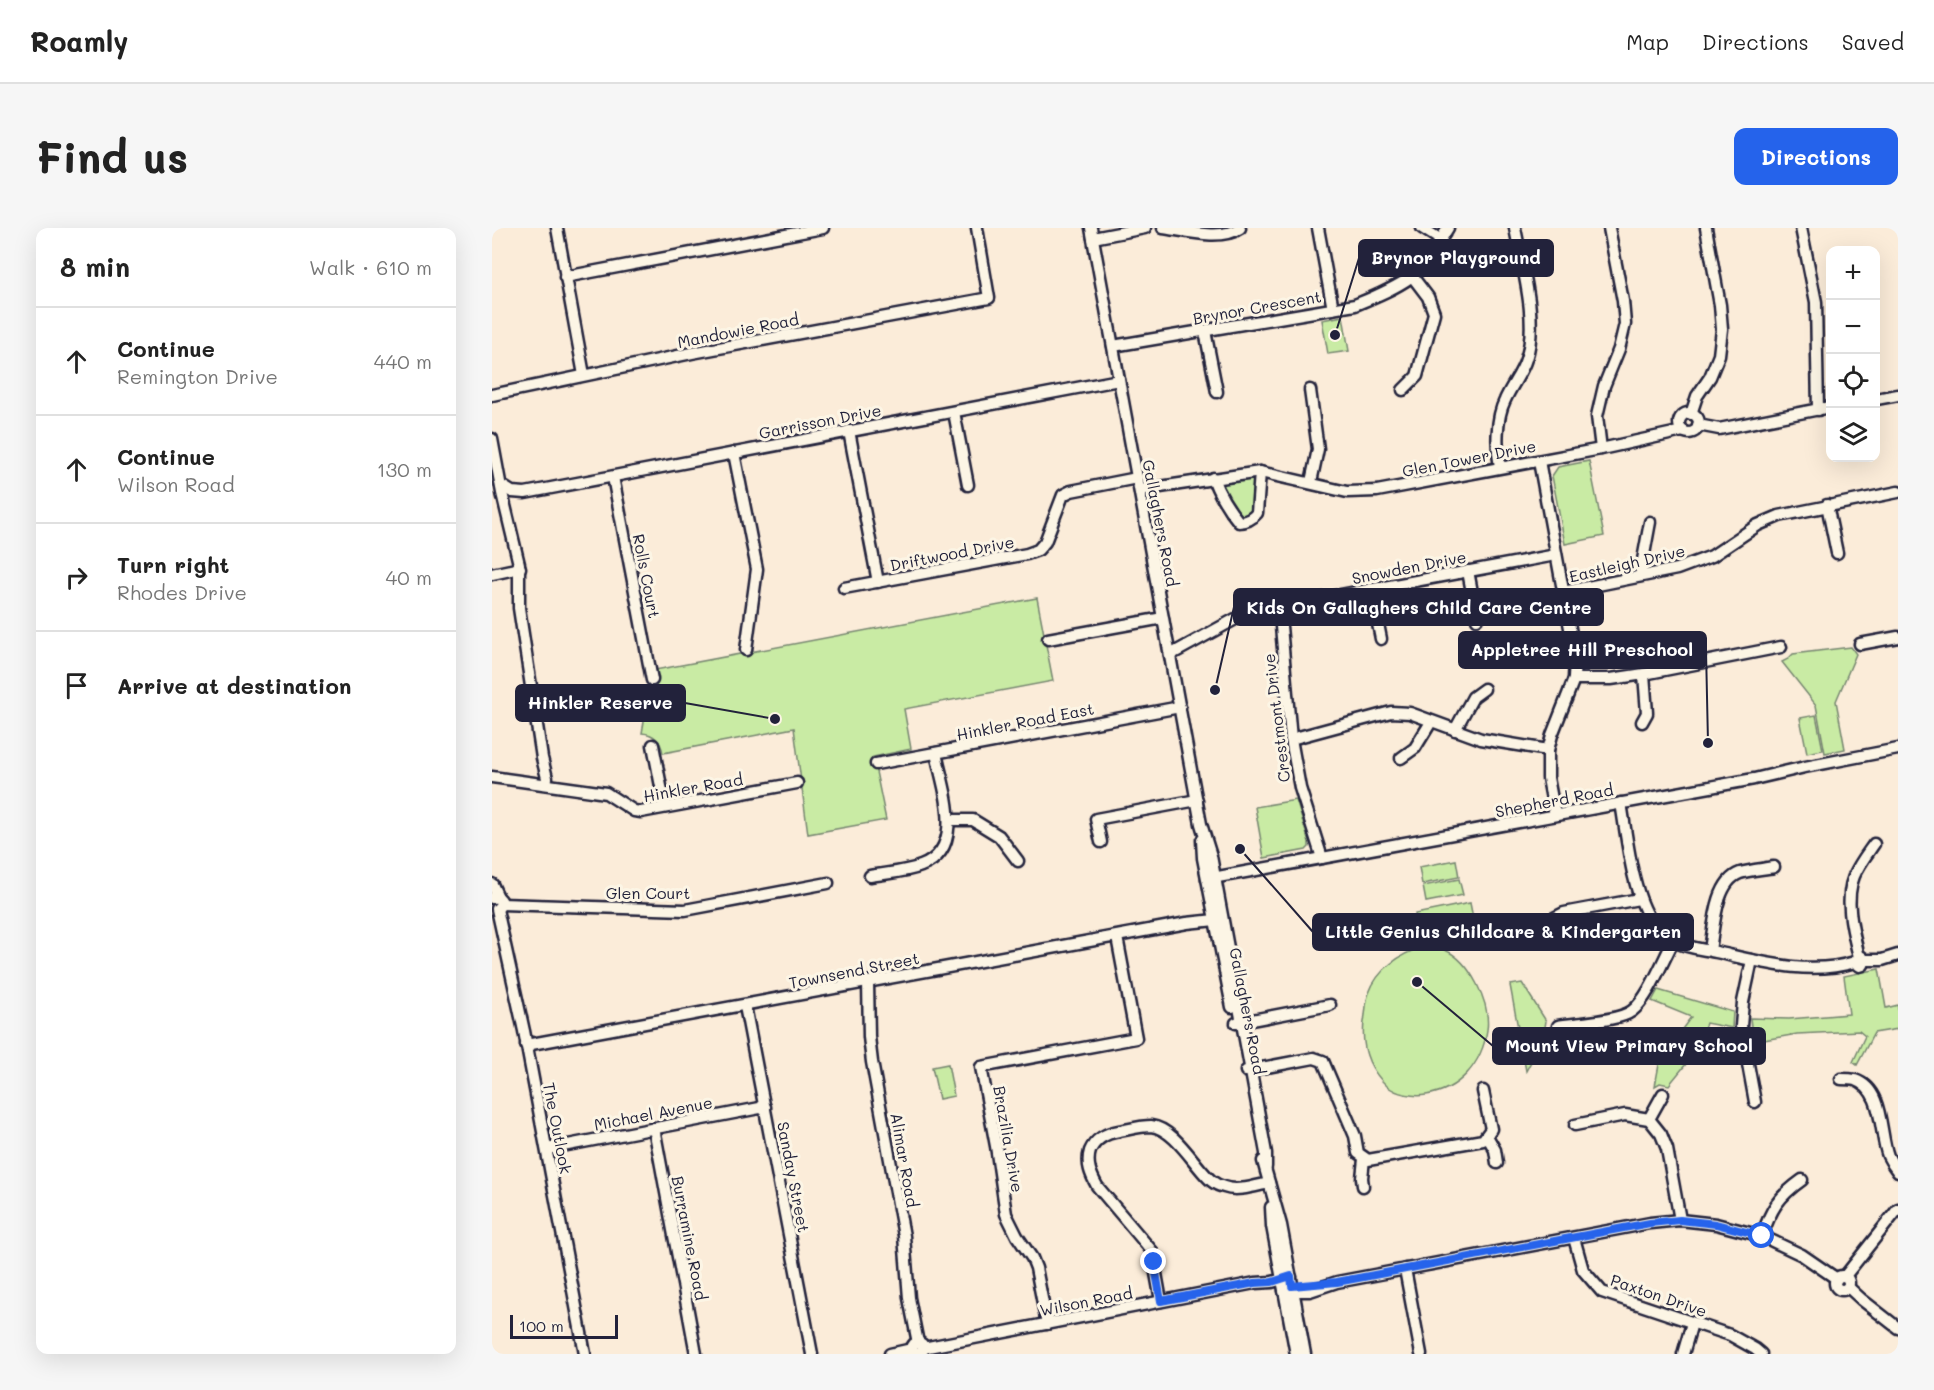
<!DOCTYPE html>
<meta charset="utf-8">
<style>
:root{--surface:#fff;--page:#f6f6f6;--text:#222;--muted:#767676;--line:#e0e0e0;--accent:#2563eb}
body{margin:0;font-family:Mali,sans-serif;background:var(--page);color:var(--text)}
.controls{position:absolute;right:18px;top:18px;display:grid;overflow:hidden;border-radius:12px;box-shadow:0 6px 24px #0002}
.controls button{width:54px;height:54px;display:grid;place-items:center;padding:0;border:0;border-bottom:2px solid var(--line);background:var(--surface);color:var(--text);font:30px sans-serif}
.scale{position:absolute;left:18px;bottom:15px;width:108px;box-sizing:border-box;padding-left:6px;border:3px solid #22223b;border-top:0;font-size:16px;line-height:21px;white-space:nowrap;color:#22223b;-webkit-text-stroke:4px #fcf5e5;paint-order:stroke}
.stop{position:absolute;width:18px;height:18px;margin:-14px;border:4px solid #2563eb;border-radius:50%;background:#fff}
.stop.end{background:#2563eb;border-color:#fff;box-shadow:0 2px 6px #0008}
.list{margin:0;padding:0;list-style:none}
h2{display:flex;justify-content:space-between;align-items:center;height:78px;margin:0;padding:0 24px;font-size:26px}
h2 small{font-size:20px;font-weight:400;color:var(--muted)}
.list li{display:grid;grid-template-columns:39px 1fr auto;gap:18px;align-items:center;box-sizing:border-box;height:108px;padding:0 24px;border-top:2px solid var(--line)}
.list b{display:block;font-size:22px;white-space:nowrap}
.list p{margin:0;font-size:20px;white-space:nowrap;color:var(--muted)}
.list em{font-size:20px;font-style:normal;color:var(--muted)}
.icon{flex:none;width:33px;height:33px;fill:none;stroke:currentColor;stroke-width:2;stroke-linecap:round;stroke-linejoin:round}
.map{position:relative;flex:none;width:1406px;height:1126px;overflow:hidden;border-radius:12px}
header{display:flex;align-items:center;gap:36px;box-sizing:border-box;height:84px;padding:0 30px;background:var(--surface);border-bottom:2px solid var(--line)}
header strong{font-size:28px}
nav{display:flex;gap:33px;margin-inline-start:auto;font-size:21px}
.intro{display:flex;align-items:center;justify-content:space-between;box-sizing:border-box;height:144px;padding:0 36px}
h1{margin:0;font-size:42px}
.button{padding:15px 27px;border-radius:12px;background:var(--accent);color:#fff;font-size:21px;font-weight:700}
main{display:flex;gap:36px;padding:0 36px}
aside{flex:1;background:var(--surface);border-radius:12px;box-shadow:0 6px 24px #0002}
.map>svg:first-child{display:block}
.green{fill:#c9eba4;stroke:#768670;stroke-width:1.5}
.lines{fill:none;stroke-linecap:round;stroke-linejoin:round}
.minor-casing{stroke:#22223b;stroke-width:15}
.minor{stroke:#fcf5e5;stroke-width:10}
.route{stroke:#2563eb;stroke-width:8}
.labels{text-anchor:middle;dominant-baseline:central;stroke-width:6;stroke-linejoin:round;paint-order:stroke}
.street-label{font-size:16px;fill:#22223b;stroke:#fcf5e5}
.leader{fill:none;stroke:#22223b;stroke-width:2}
.callout-dot{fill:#22223b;stroke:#fcf5e5;stroke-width:2}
.callout{fill:#22223b;stroke:#22223b;stroke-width:2}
.callout-label{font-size:18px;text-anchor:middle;font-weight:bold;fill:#fff}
</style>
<header>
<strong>Roamly</strong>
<nav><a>Map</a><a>Directions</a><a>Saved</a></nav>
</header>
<div class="intro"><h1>Find us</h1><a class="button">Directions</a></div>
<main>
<aside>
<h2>8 min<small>Walk · 610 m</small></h2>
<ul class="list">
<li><svg class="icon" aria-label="ahead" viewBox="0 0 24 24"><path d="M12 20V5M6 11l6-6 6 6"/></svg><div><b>Continue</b><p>Remington Drive</p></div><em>440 m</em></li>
<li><svg class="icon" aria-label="ahead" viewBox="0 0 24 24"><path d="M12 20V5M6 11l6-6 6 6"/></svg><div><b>Continue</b><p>Wilson Road</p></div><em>130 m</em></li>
<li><svg class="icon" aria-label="right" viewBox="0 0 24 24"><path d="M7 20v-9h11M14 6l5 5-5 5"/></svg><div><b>Turn right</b><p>Rhodes Drive</p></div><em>40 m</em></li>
<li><svg class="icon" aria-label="arrive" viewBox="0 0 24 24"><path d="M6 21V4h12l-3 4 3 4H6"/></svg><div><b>Arrive at destination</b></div></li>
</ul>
</aside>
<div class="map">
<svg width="1406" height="1126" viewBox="0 0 1406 1126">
<rect width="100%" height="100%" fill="#fbecd9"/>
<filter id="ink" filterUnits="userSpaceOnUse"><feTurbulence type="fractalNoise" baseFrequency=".0167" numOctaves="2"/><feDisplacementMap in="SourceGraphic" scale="12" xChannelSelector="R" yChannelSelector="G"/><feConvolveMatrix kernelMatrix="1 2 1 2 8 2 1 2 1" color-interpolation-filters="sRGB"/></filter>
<g filter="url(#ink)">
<!-- green -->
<g class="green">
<polygon points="851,88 857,123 836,126 830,92"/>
<polygon points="1097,233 1112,308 1073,316 1060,248 1066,239"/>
<path d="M 756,250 L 762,253 L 760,283 C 755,288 753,288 746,286 L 730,260 L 735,251 Z"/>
<path d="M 545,370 L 561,453 L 412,481 L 419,521 L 381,529 L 394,592 L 316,606 L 302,500 L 171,525 C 169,513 162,506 150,505 L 156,471 L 166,464 L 164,457 L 167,449 L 163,442 Z"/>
<polygon points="1359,419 1364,426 1344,473 1353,521 1333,525 1324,477 1290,434 1296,431 1301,426"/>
<polygon points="1324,487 1331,522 1315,525 1308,490"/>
<polygon points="804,572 817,614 817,619 814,622 772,630 763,579"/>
<polygon points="964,632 967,649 930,656 927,639"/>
<polygon points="967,651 971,667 934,674 931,658"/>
<polygon points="978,675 982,695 927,707 923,686"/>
<path d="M 930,719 C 938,719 946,719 953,722 C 978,733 999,775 995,802 C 990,836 967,862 934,867 C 922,869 904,866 895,858 C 875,839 868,814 873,787 C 874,780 874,772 877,765 C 885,742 908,726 930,719 Z"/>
<polygon points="1387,741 1394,780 1406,777 1406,801 1382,805 1365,837 1361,834 1373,808 1367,803 1305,806 1261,814 1258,790 1297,791 1357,786 1352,748"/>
<polygon points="1030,755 1054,793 1053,799 1055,804 1034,843 1018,757"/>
<polygon points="1166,762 1241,784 1240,800 1214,795 1203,825 1177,857 1168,855 1163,858 1168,831 1199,789 1160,773"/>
<polygon points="456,836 462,868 447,871 440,839"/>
</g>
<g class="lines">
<!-- minor casing -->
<g class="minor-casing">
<g id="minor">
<polyline points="65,0 92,147"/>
<polyline points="599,0 709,596 719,628 774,925 774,939"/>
<path d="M 671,0 C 693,3 729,13 748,0"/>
<polyline points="826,0 841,81"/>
<polyline points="930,0 949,12"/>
<polyline points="1309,0 1324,74 1326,182"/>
<polyline points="601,10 653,0"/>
<polyline points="73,49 331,0"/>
<polyline points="713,103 725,164"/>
<path d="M 621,118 L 863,77 C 882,69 902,61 919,49 C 935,37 945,17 956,0"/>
<polyline points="818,162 826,221 819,254"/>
<polyline points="911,162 925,148 942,85 936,69 920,48"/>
<polyline points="0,167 200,125 497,70 485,0"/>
<polyline points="1384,171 1406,167"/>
<polyline points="462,184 476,257"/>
<circle cx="1197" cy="195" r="10"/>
<polyline points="1199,186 1205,168 1218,149 1227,127 1230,101 1228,77 1214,0"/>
<polyline points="1206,197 1227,201 1338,179"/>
<polyline points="357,203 386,354"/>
<polyline points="0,211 10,265 27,336 27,380 50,530 55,550 54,556"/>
<polyline points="1109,221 1105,188 1112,158 1127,121 1133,96 1131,73 1117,0"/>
<polyline points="242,225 265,341 254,422"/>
<polyline points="1047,233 1083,427 1082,451 1060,507 1056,522 1056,550 1063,587"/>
<path d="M 1008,239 C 1004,219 1004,190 1013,172 C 1019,158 1030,145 1034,131 C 1047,94 1030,38 1023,0"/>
<polyline points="121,249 160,452"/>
<path d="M 721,250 C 727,266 735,280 747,294 C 755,294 760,291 765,285 L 768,244"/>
<polyline points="12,259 20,264 33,265 627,152"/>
<polyline points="648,262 768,244 855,264 885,263 1109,221 1191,203"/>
<polyline points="1335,277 1345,325"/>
<polyline points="976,343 985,391"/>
<polyline points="0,346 28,340"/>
<polyline points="1148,348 1158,294"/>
<polyline points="352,360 535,326 546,322 553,314 571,267 579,263 645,250"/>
<polyline points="879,361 889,411"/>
<polyline points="1071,364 1185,341 1220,328 1266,297 1287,288 1406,264"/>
<polyline points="789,378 788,387 799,511 808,560 830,630"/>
<polyline points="556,411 671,390"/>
<polyline points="1368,416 1406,409"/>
<polyline points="678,427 747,389 767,382 1064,327"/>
<polyline points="1082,451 1119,451 1152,446 1289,419"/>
<polyline points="1150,494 1155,485 1152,446"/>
<polyline points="963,502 981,469 992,461"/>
<polyline points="799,511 899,484 918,485 989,511 1056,522"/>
<polyline points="161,517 173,579"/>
<polyline points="909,530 923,520 939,494"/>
<polyline points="384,536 688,479"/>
<polyline points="0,549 114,565 142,583 149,584 305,555"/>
<path d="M 1129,575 C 1135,609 1140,666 1160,694 C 1165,700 1176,711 1184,714 C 1196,720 1210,721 1224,724 C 1269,734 1317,748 1363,734"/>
<polyline points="457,592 481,592 507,608 526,633"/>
<polyline points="710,612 711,630 740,779"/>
<polyline points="609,614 604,591 705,572"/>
<path d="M 378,648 C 395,645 414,644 429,638 C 475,621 451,560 444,525"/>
<polyline points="715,651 1262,551 1313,539 1406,521"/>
<polyline points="0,656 6,669"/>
<polyline points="0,670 6,669 9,672 8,678 6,680"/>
<polyline points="9,676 193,682 336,655"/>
<polyline points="5,681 32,803 93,1126"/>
<polyline points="1046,698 1072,685 1147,671"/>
<path d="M 1218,722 C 1222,700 1223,654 1248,645 C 1259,642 1271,641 1282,639"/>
<path d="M 1367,729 C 1361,704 1352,672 1362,648 C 1367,636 1375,626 1382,616"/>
<polyline points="1260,732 1251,774 1249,798 1263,874"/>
<polyline points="1373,732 1371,737 1368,738 1363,734 1367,729 1370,729 1373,732 1390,732 1406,727"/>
<polyline points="376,754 377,809 380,834 412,1008 417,1070 426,1115"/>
<polyline points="253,778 320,1126"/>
<polyline points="744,795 838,777"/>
<path d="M 1066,798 C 1084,795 1127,793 1140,783 C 1156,771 1171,732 1181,714"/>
<polyline points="34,817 695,695 723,692"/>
<polyline points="754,843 822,830 831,833 863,908 866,925 876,932 991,912 999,901 991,863"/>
<path d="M 1349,851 C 1354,851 1359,851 1363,852 C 1392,862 1387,905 1396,928 C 1399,934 1402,939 1406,944"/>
<polyline points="1157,891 1171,866"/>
<polyline points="1083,897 1133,887 1157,891 1169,906 1175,921 1188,992"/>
<polyline points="162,900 204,1126"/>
<polyline points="995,908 1003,922 1005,935"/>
<polyline points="55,921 273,879"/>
<polyline points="771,933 789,997 813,1126"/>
<polyline points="871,958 870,950 872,931"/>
<polyline points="779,979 780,998 804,1126"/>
<path d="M 1270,1008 C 1279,981 1286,969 1310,952"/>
<polyline points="1082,1010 1091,1042 1110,1064 1238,1107 1263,1121 1269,1126"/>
<polyline points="913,1041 929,1126"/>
<polyline points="1353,1048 1406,981"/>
<circle cx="1350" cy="1055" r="7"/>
<polyline points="1356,1059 1369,1071 1406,1100"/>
<polyline points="792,1063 818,1063 845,1054 1158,995 1188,992 1224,996 1270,1008 1310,1027 1345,1051"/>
<path d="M 669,1073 L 660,1023 L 605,958 C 599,947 594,936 598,923 C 603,911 615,905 627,903 C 638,901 649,898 659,898 C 679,900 697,928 710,943 C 716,950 722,957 732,959 C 745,964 763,958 777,955"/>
<polyline points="555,1096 544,1040 540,1030 525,1008 514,986 504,918 489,839 644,810 625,709"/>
<circle cx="426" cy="1120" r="5.5"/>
<polyline points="431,1120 763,1055 780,1054 799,1049"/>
<polyline points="398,1126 420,1121"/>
<polyline points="1191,1126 1200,1095"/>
</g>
</g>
<!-- minor -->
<use href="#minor" class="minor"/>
</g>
</g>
<g class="lines" filter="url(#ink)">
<!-- route -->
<polyline class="route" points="662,1034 669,1073 763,1055 780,1054 799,1048 800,1058 845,1054 1158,995 1188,992 1224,996 1270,1008"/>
</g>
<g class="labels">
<!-- street labels -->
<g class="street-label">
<text transform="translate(765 79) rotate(-10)">Brynor Crescent</text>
<text transform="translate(246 102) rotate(-11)">Mandowie Road</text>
<text transform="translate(328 193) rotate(-11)">Garrisson Drive</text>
<text transform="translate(977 230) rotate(-11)">Glen Tower Drive</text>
<text transform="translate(669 295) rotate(79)">Gallaghers Road</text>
<text transform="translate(460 325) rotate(-11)">Driftwood Drive</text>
<text transform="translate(1135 335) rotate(-13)">Eastleigh Drive</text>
<text transform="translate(917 339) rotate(-11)">Snowden Drive</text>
<text transform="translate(155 348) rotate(79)">Rolls Court</text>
<text transform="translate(784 490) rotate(-97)">Crestmont Drive</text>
<text transform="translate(533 493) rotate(-11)">Hinkler Road East</text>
<text transform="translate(201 559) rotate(-10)">Hinkler Road</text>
<text transform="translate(1062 572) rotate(-11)">Shepherd Road</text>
<text x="156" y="664">Glen Court</text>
<text transform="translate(362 742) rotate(-11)">Townsend Street</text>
<text transform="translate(756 783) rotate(79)">Gallaghers Road</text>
<text transform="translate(161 885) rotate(-11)">Michael Avenue</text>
<text transform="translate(66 900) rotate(79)">The Outlook</text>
<text transform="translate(517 911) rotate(80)">Brazilia Drive</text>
<text transform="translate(413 932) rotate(80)">Alimar Road</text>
<text transform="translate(302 949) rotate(79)">Sanday Street</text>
<text transform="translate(198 1010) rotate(79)">Burramine Road</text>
<text transform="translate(1167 1067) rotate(19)">Paxton Drive</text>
<text transform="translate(594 1073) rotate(-11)">Wilson Road</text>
</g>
</g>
<!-- callouts -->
<path class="leader" d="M843 107L867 30M723 462L742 379M1216 515L1214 422M283 491L193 475M748 621L821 704M925 754L1001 818"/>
<g class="callout-dot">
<circle cx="843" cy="107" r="6"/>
<circle cx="723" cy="462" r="6"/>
<circle cx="1216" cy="515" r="6"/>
<circle cx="283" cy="491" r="6"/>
<circle cx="748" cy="621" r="6"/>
<circle cx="925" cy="754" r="6"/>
</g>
<g class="callout">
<rect x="867" y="12" width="194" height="36" rx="6"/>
<rect x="742" y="361" width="369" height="36" rx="6"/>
<rect x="967" y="404" width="247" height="36" rx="6"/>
<rect x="24" y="457" width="169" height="36" rx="6"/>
<rect x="821" y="686" width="380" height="36" rx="6"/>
<rect x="1001" y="800" width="272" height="36" rx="6"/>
</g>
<g class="callout-label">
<text x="964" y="36">Brynor Playground</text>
<text x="927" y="386">Kids On Gallaghers Child Care Centre</text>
<text x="1090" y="428">Appletree Hill Preschool</text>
<text x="108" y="481">Hinkler Reserve</text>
<text x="1011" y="710">Little Genius Childcare &amp; Kindergarten</text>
<text x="1137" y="824">Mount View Primary School</text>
</g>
</svg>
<div class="controls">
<button>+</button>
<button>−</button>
<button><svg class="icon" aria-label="locate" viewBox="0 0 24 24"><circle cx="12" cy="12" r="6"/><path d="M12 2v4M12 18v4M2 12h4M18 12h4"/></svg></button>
<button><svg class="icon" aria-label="layers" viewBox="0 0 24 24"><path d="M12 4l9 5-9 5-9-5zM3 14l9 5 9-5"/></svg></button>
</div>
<div class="scale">100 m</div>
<div class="stop" style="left:1270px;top:1008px"></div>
<div class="stop end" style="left:662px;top:1034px"></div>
</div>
</main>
